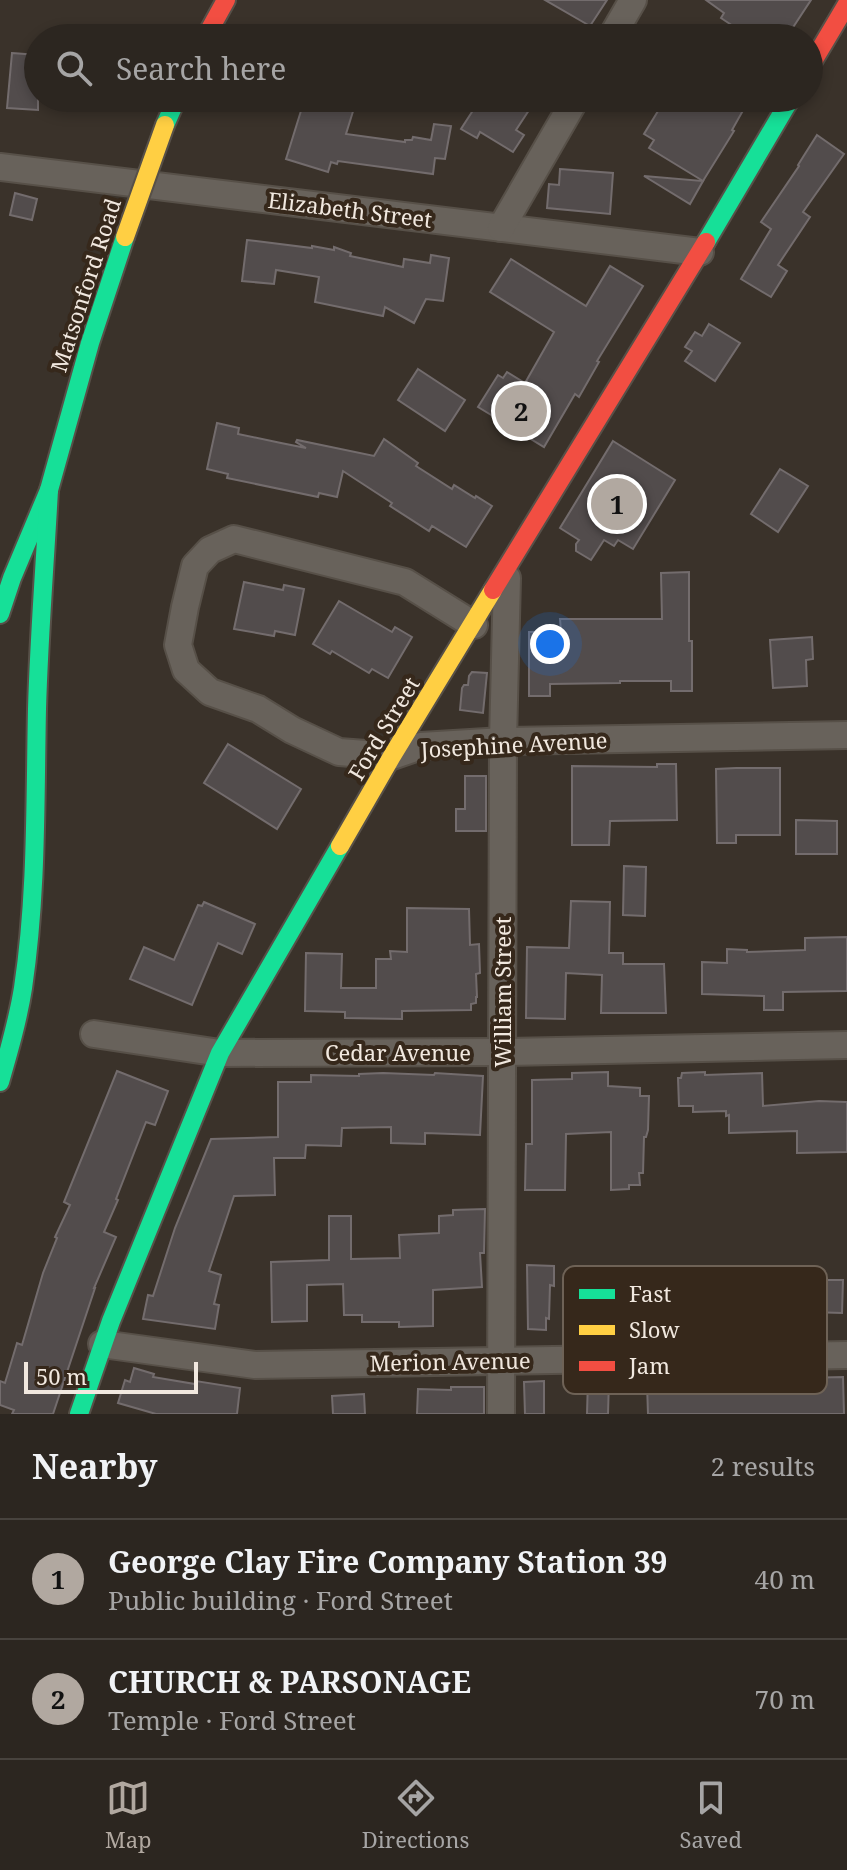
<!DOCTYPE html>
<meta charset="utf-8">
<style>
:root{--surface:#2c2620;--page:#342e29;--text:#f1f3f6;--muted:#a6a5a5;--line:#48433e;--accent:#b1a8a0}
body{margin:0;font-family:"Noto Serif",serif;background:var(--page);color:var(--text)}
.scale{position:absolute;left:24px;bottom:20px;width:174px;box-sizing:border-box;padding-left:8px;border:4px solid #f1e8df;border-top:0;font-size:22px;line-height:28px;white-space:nowrap;color:#f1e8df;-webkit-text-stroke:6px #36281b;paint-order:stroke}
.you{position:absolute;left:550px;top:644px;width:28px;height:28px;margin:-20px;border:6px solid #fff;border-radius:50%;background:#1a73e8;box-shadow:0 0 0 12px #1a73e833}
.badge{display:grid;place-items:center;width:52px;height:52px;border-radius:50%;background:var(--accent);color:#111;font-size:26px;font-weight:700}
.pin{position:absolute;translate:-50% -50%;border:4px solid #fff;box-shadow:0 2px 8px #0006}
.list{margin:0;padding:0;list-style:none}
h2{display:flex;justify-content:space-between;align-items:center;height:104px;margin:0;padding:0 32px;font-size:34px}
h2 small{font-size:26px;font-weight:400;color:var(--muted)}
.list li{display:grid;grid-template-columns:52px 1fr auto;gap:24px;align-items:center;box-sizing:border-box;height:120px;padding:0 32px;border-top:2px solid var(--line)}
.list b{display:block;font-size:30px;white-space:nowrap}
.list p{margin:0;font-size:26px;white-space:nowrap;color:var(--muted)}
.list em{font-size:26px;font-style:normal;color:var(--muted)}
.icon{flex:none;width:44px;height:44px;fill:none;stroke:currentColor;stroke-width:2;stroke-linecap:round;stroke-linejoin:round}
.map{position:relative;flex:none;width:847px;height:1414px;overflow:hidden}
.search{position:absolute;background:var(--surface);box-shadow:0 4px 12px #0003;left:24px;right:24px;top:24px;height:88px;display:flex;align-items:center;gap:20px;box-sizing:border-box;padding:0 28px;border-radius:44px;color:var(--muted);font-size:30px}
.sheet{height:344px;background:var(--surface)}
nav{display:flex;justify-content:space-around;align-items:center;box-sizing:border-box;height:112px;border-top:2px solid var(--line);background:var(--surface);font-size:22px;color:var(--muted)}
nav a{display:grid;justify-items:center;gap:4px}
nav .on{color:var(--accent)}
.map>svg:first-child{display:block}
.building{fill:#524c4c;stroke:#736c6d;stroke-width:2}
.lines{fill:none;stroke-linecap:round;stroke-linejoin:round}
.street-casing{stroke:#575048;stroke-width:30}
.fast-casing{stroke:#575048;stroke-width:22}
.slow-casing{stroke:#575048;stroke-width:22}
.jam-casing{stroke:#575048;stroke-width:22}
.street{stroke:#68625b;stroke-width:26}
.fast{stroke:#16e098;stroke-width:18}
.slow{stroke:#ffcf43;stroke-width:18}
.jam{stroke:#f24e42;stroke-width:18}
.slow-bridge-casing{stroke:#575048;stroke-width:22;stroke-linecap:butt}
.slow-bridge{stroke:#ffcf43;stroke-width:18}
.labels{text-anchor:middle;dominant-baseline:central;stroke-width:8;stroke-linejoin:round;paint-order:stroke}
.street-label{font-size:22px;fill:#f1e8df;stroke:#36281b}
.key{fill:#36281b;stroke:#6e6256;stroke-width:2}
.key-label{font-size:22px;fill:#f1e8df}
</style>
<div class="map">
<svg width="847" height="1414" viewBox="0 0 847 1414">
<rect width="100%" height="100%" fill="#3a322a"/>
<!-- building -->
<g class="building">
<polygon points="545,0 607,0 590,26"/>
<polygon points="706,0 811,0 786,38 726,38 733,26 721,18 724,13"/>
<polygon points="12,53 38,55 38,110 7,108"/>
<polygon points="305,98 350,98 349,103 355,105 346,134 405,142 405,140 412,140 413,137 431,140 434,124 451,126 445,159 435,158 433,174 338,161 337,164 331,162 328,172 286,159"/>
<polygon points="481,98 537,98 516,130 524,135 513,152 480,132 477,138 461,129"/>
<polygon points="666,98 750,98 732,130 734,131 703,181 649,148 654,140 644,134"/>
<polygon points="817,135 844,154 803,212 810,217 778,265 787,271 771,297 741,279 771,229 761,222 799,166 798,165 803,157"/>
<polygon points="560,169 613,173 610,214 547,208 549,184 559,185"/>
<polygon points="644,176 703,181 690,204"/>
<polygon points="15,193 37,199 32,220 10,215"/>
<polygon points="247,240 312,248 312,246 334,250 334,247 351,253 350,256 403,267 404,259 430,263 431,255 449,258 443,301 426,299 414,323 385,307 383,316 315,302 319,277 276,270 274,284 242,281"/>
<polygon points="511,259 586,306 610,266 643,286 597,361 599,362 579,397 575,394 544,447 478,407 498,375 503,378 507,372 525,383 554,332 490,292"/>
<polygon points="709,324 740,343 715,381 685,361 692,351 685,347 695,332 702,336"/>
<polygon points="418,369 465,400 445,431 398,400"/>
<polygon points="217,423 239,428 238,434 281,443 306,448 296,442 297,440 374,456 384,439 418,463 416,466 452,489 454,485 475,498 476,496 492,506 466,547 432,526 429,531 390,506 392,503 343,471 337,497 319,493 318,497 227,478 228,474 207,469"/>
<polygon points="613,441 675,480 633,549 618,540 614,546 604,540 591,560 576,551 576,544 579,540 560,528"/>
<polygon points="780,469 808,486 778,532 751,514"/>
<polygon points="689,572 689,641 692,641 692,691 671,691 671,681 620,681 620,683 550,684 550,696 529,696 529,632 561,631 560,619 662,619 661,573"/>
<polygon points="244,582 283,590 284,585 304,589 295,635 275,631 274,636 234,629"/>
<polygon points="339,601 392,632 395,627 412,637 388,678 372,669 369,673 332,651 330,654 313,644"/>
<polygon points="812,637 813,659 806,660 807,686 773,688 770,640"/>
<polygon points="472,672 487,673 483,713 460,710 462,688 464,685 468,685 469,676"/>
<polygon points="228,744 301,789 277,829 204,783"/>
<polygon points="657,764 676,764 677,820 610,821 609,845 572,845 572,766 657,767"/>
<polygon points="736,768 780,768 780,835 736,835 736,843 717,843 716,769"/>
<polygon points="465,776 486,776 486,831 456,831 456,809 465,809"/>
<polygon points="796,820 837,821 837,854 796,854"/>
<polygon points="624,866 646,867 645,916 623,915"/>
<polygon points="571,901 610,902 609,953 623,953 623,964 664,964 666,1013 601,1013 602,975 566,973 565,1019 526,1018 527,947 569,948"/>
<polygon points="204,902 255,924 242,954 218,943 192,1005 130,979 144,947 174,960 198,905 202,906"/>
<polygon points="407,908 469,909 470,945 479,944 480,973 476,974 477,997 476,997 476,1003 471,1004 471,1010 402,1011 402,1019 345,1018 345,1012 305,1011 306,953 342,954 341,988 376,988 376,959 391,959 390,951 407,952"/>
<polygon points="847,937 847,991 783,992 783,1010 764,1010 764,996 702,994 702,962 727,963 727,949 747,950 747,952 805,950 805,938"/>
<polygon points="117,1071 168,1091 155,1125 146,1122 116,1199 118,1200 104,1232 116,1237 94,1288 95,1288 53,1414 12,1414 14,1410 0,1405 0,1381 5,1383 17,1343 22,1345 43,1273 57,1238 55,1237 70,1205 64,1202"/>
<polygon points="608,1072 608,1086 640,1088 640,1096 649,1096 648,1130 646,1137 644,1137 643,1173 639,1173 640,1185 629,1185 629,1189 611,1190 611,1132 566,1134 565,1190 525,1190 526,1144 532,1144 532,1080 572,1079 572,1073"/>
<polygon points="705,1072 705,1075 762,1073 763,1106 819,1101 847,1102 847,1152 797,1153 797,1131 729,1133 729,1115 726,1116 726,1111 693,1112 693,1106 679,1106 678,1078 681,1078 682,1073"/>
<polygon points="383,1073 434,1075 435,1073 483,1076 480,1135 425,1133 425,1144 391,1143 391,1127 342,1128 341,1146 306,1145 305,1158 274,1158 275,1195 234,1196 209,1271 221,1275 214,1304 219,1305 215,1329 143,1319 148,1295 153,1296 175,1228 211,1139 278,1137 278,1082 311,1082 311,1075 359,1076 359,1074"/>
<polygon points="485,1209 484,1253 480,1253 482,1287 433,1290 433,1326 399,1327 399,1322 362,1322 362,1315 344,1315 343,1284 307,1285 307,1321 272,1322 271,1262 329,1260 329,1216 351,1216 351,1259 400,1258 399,1235 439,1233 439,1216 453,1215 453,1210"/>
<polygon points="527,1265 554,1266 554,1286 550,1285 549,1319 546,1318 546,1330 528,1329"/>
<polygon points="814,1280 843,1280 842,1313 810,1312 811,1294 814,1294"/>
<polygon points="134,1368 154,1374 153,1377 195,1384 196,1381 240,1388 237,1414 156,1414 118,1403 125,1380 130,1382"/>
<polygon points="768,1376 800,1378 843,1377 844,1414 648,1414 647,1384 683,1384 734,1378"/>
<polygon points="588,1379 609,1380 608,1414 587,1414"/>
<polygon points="544,1381 544,1414 525,1414 524,1382"/>
<polygon points="451,1387 484,1387 484,1414 417,1414 418,1389 451,1390"/>
<polygon points="364,1394 365,1414 333,1414 332,1396"/>
</g>
<g class="lines">
<!-- street casing -->
<g class="street-casing">
<g id="street">
<polyline points="611,38 633,0"/>
<polyline points="0,167 700,252"/>
<polyline points="501,228 576,98"/>
<polyline points="474,625 405,582 234,539 210,550 195,566 185,607 178,645 186,670 210,692 258,709 292,730 339,752 392,756 421,746 503,741 847,735"/>
<polyline points="94,1034 220,1053 502,1052 847,1045"/>
<polyline points="102,1344 255,1365 847,1355"/>
<polyline points="501,1414 503,741 507,578"/>
</g>
</g>
<!-- fast casing -->
<g class="fast-casing">
<g id="fast">
<polyline points="165,125 177,98"/>
<polyline points="706,242 791,98"/>
<polyline points="0,614 12,578 49,490 90,343 125,237"/>
<path d="M 0,1082 C 9,1051 18,1020 23,988 C 37,895 35,802 37,709 C 39,636 45,563 49,490"/>
<polyline points="79,1414 111,1321 220,1053 340,846"/>
</g>
</g>
<!-- slow casing -->
<g class="slow-casing">
<polyline id="slow" points="340,846 392,756 493,590"/>
</g>
<!-- jam casing -->
<g class="jam-casing">
<g id="jam">
<polyline points="205,38 226,0"/>
<polyline points="809,68 847,4"/>
<polyline points="493,590 706,242"/>
</g>
</g>
<!-- street -->
<use href="#street" class="street"/>
<!-- fast -->
<use href="#fast" class="fast"/>
<!-- slow -->
<use href="#slow" class="slow"/>
<!-- jam -->
<use href="#jam" class="jam"/>
<!-- slow-bridge casing -->
<g class="slow-bridge-casing">
<polyline id="slow-bridge" points="125,237 165,125"/>
</g>
<!-- slow-bridge -->
<use href="#slow-bridge" class="slow-bridge"/>
</g>
<g class="labels">
<!-- street labels -->
<g class="street-label">
<text transform="translate(350 209) rotate(7)">Elizabeth Street</text>
<text transform="translate(85 285) rotate(-72)">Matsonford Road</text>
<text transform="translate(383 728) rotate(-59)">Ford Street</text>
<text transform="translate(514 744) rotate(-3)">Josephine Avenue</text>
<text transform="translate(502 992) rotate(-90)">William Street</text>
<text x="398" y="1052">Cedar Avenue</text>
<text transform="translate(450 1361) rotate(-1)">Merion Avenue</text>
</g>
</g>
<!-- legend -->
<rect x="563" y="1266" width="264" height="128" rx="12" class="key"/>
<rect x="579" y="1289" width="36" height="10" fill="#16e098"/>
<rect x="579" y="1325" width="36" height="10" fill="#ffcf43"/>
<rect x="579" y="1361" width="36" height="10" fill="#f24e42"/>
<g class="key-label">
<text x="629" y="1302">Fast</text>
<text x="629" y="1338">Slow</text>
<text x="629" y="1374">Jam</text>
</g>
</svg>
<div class="scale">50 m</div>
<div class="you"></div>
<div class="pin badge" style="left:617px;top:504px">1</div>
<div class="pin badge" style="left:521px;top:411px">2</div>
<div class="search"><svg class="icon" aria-label="search" viewBox="0 0 24 24"><circle cx="10" cy="10" r="6"/><path d="M15 15l6 6"/></svg>Search here</div>
</div>
<section class="sheet">
<h2>Nearby<small>2 results</small></h2>
<ul class="list">
<li><span class="badge">1</span><div><b>George Clay Fire Company Station 39</b><p>Public building · Ford Street</p></div><em>40 m</em></li>
<li><span class="badge">2</span><div><b>CHURCH &amp; PARSONAGE</b><p>Temple · Ford Street</p></div><em>70 m</em></li>
</ul>
</section>
<nav>
<a class="on"><svg class="icon" aria-label="map" viewBox="0 0 24 24"><path d="M3 6l6-2 6 2 6-2v14l-6 2-6-2-6 2zM9 4v14M15 6v14"/></svg>Map</a>
<a><svg class="icon" aria-label="directions" viewBox="0 0 24 24"><path d="M12 3l9 9-9 9-9-9zM9 14v-3h6M13 9l2 2-2 2"/></svg>Directions</a>
<a><svg class="icon" aria-label="saved" viewBox="0 0 24 24"><path d="M7 4h10v16l-5-4-5 4z"/></svg>Saved</a>
</nav>
